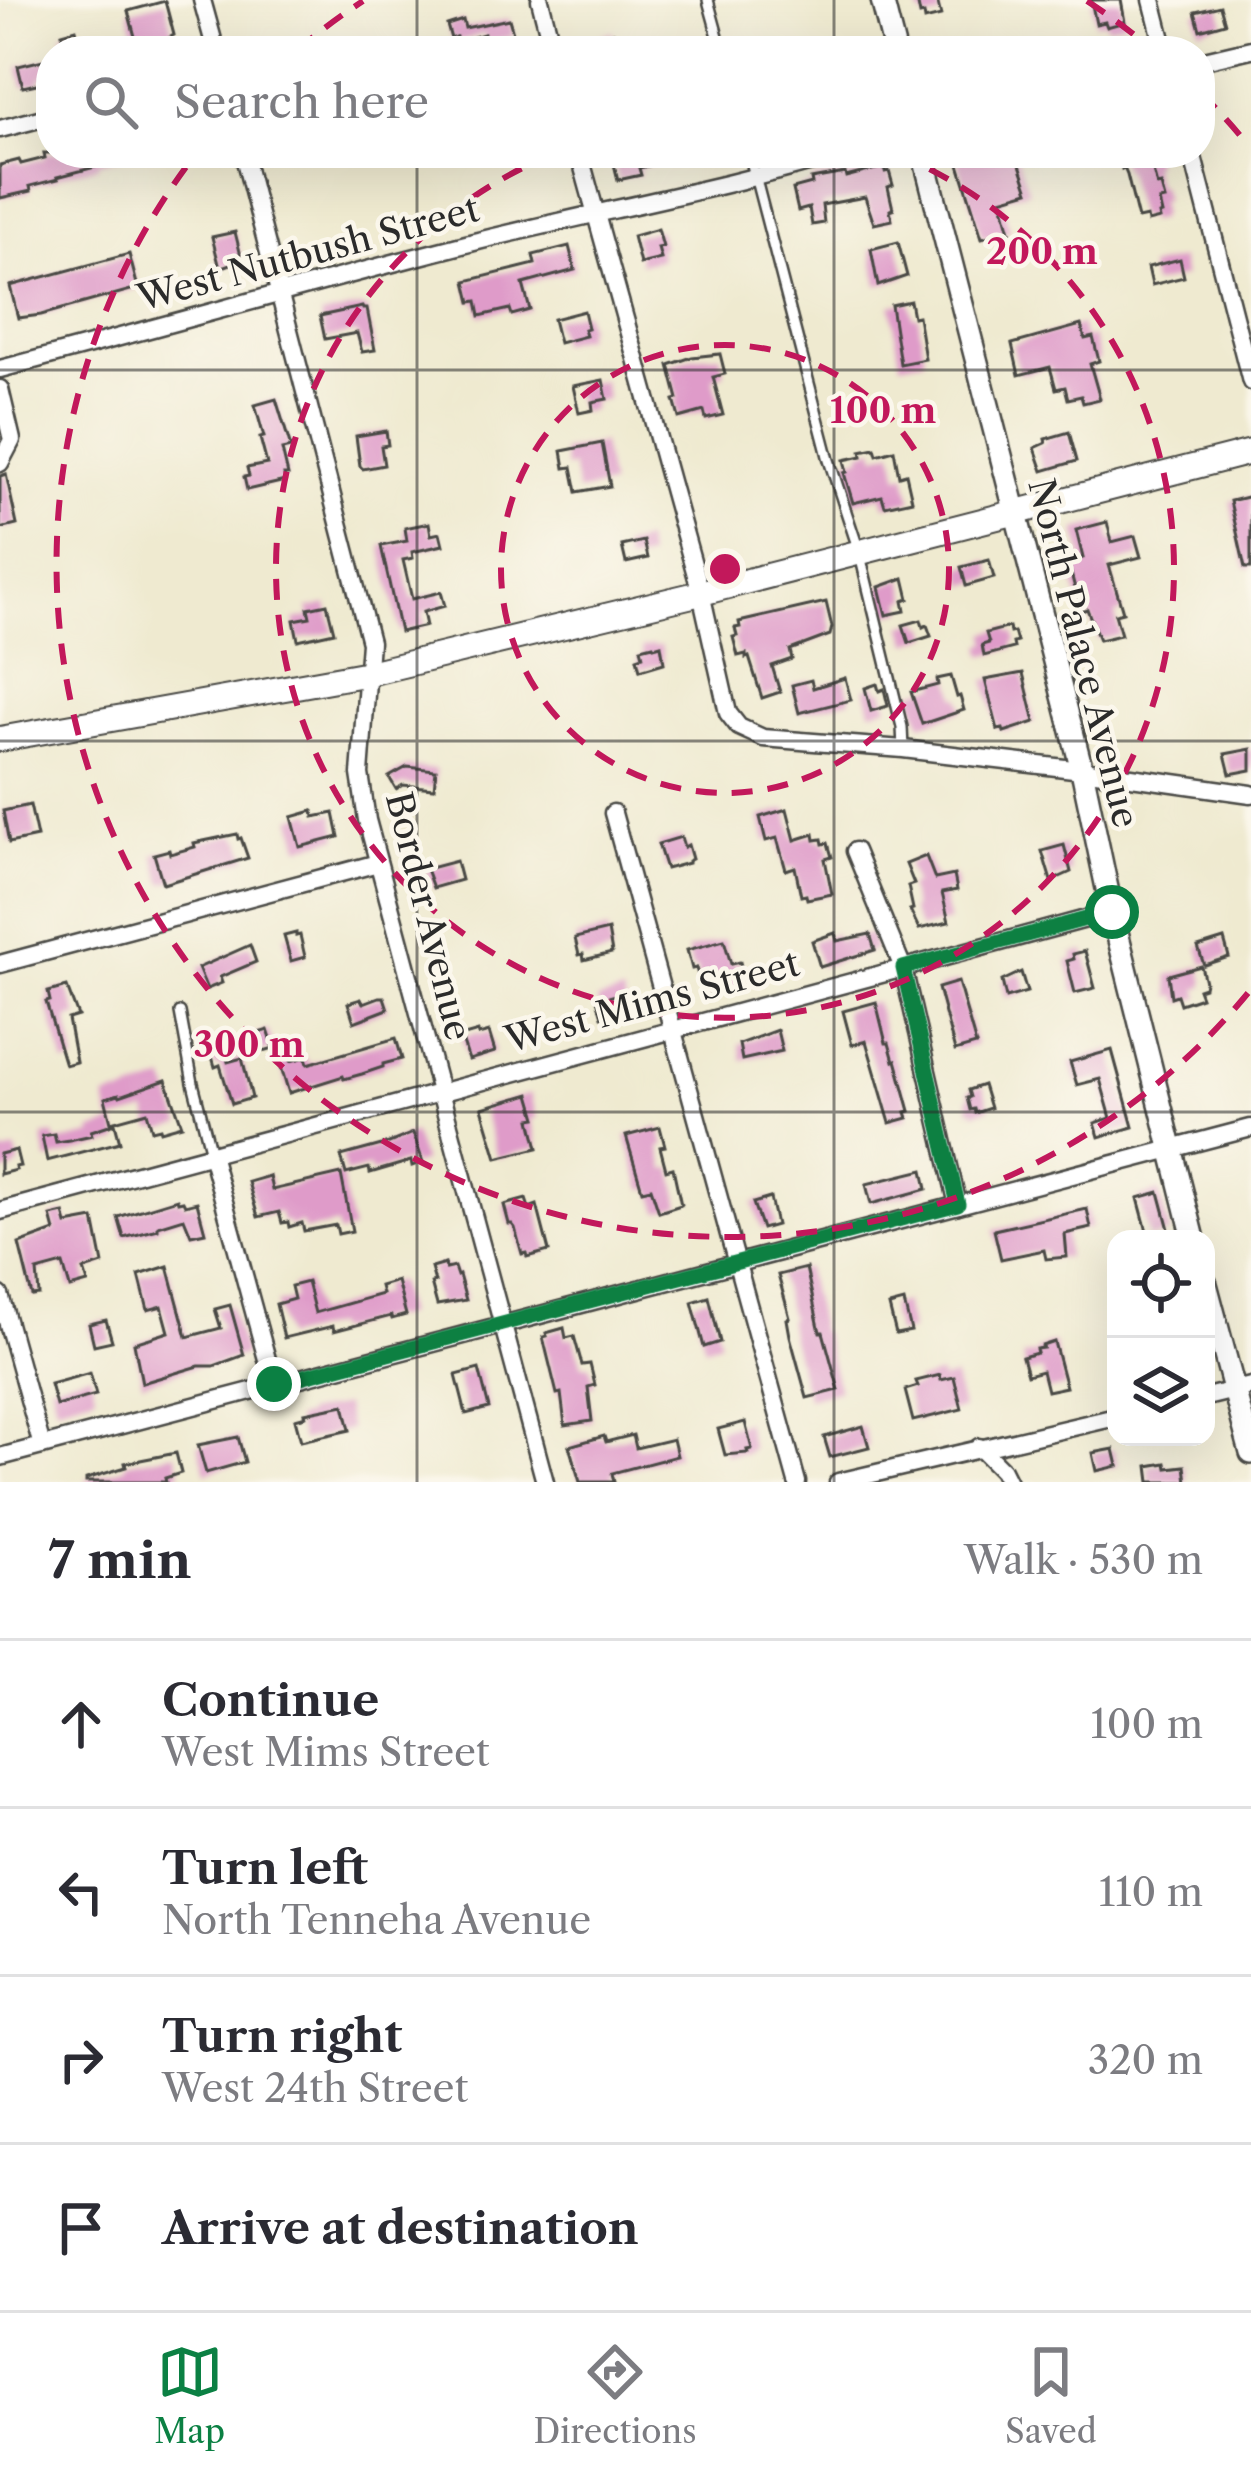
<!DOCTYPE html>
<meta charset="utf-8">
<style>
:root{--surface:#fff;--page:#f7f7f7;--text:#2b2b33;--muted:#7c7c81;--line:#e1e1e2;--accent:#0b8043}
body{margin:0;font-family:"Libre Caslon Text",serif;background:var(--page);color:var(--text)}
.controls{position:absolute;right:36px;bottom:36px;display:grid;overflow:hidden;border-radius:24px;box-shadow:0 12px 48px #0002}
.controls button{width:108px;height:108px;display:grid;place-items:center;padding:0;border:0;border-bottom:3px solid var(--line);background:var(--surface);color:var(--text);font:60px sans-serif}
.stop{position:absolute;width:36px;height:36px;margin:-27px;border:9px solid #0b8043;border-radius:50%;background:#fff}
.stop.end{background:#0b8043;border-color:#fff;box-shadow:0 3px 12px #0008}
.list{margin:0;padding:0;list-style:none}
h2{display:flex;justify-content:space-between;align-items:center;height:156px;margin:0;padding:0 48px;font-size:51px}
h2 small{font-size:39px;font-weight:400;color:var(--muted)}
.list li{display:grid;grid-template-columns:78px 1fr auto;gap:36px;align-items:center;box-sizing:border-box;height:168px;padding:0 48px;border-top:3px solid var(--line)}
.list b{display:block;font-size:45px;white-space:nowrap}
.list p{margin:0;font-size:39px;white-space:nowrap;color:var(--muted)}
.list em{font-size:39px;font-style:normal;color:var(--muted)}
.icon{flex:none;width:66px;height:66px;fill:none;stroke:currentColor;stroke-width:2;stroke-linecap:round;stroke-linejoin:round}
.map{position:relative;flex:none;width:1251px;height:1482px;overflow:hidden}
.search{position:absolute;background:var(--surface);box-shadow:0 12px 48px #0002;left:36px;right:36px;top:36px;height:132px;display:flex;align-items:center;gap:30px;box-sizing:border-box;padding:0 42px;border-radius:48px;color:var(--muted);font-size:45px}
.sheet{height:828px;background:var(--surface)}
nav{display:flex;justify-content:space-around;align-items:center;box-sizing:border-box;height:168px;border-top:3px solid var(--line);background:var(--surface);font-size:33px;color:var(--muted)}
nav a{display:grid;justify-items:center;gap:6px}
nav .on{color:var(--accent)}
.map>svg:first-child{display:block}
.building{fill:#df9bc9}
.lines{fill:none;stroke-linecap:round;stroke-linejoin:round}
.service-casing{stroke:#484844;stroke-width:14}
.minor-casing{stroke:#484844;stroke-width:21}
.tertiary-casing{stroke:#484844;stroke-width:26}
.secondary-casing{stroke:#484844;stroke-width:28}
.service{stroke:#fff;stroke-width:9}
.minor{stroke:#fff;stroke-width:16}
.tertiary{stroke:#fff;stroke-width:21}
.secondary{stroke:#fff;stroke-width:24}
.route{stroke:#0b8043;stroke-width:15}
.grid{fill:none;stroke:#2b2b2b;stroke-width:3;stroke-opacity:0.55}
.ring{fill:none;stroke:#c2185b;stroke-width:6;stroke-dasharray:21 15}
.labels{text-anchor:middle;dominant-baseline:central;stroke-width:9;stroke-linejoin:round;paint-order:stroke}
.street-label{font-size:36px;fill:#2b2b2b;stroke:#fbf7ec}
.centre{fill:#c2185b;stroke:#fbf7ec;stroke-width:6}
.ring-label{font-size:36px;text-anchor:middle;font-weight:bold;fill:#c2185b;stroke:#fbf7ec;stroke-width:9;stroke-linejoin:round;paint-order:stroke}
</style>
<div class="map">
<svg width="1251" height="1482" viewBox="0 0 1251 1482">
<rect width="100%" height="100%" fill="#fbf7ec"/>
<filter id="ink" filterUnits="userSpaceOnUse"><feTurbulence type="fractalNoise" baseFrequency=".00833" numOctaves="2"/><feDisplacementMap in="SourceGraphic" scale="24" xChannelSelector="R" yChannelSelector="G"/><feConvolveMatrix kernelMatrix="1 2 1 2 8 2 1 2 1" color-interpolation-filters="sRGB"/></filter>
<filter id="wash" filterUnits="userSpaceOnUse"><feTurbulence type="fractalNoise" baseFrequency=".004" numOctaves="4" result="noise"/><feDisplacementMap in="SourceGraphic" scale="48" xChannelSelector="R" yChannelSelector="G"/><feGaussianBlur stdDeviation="2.7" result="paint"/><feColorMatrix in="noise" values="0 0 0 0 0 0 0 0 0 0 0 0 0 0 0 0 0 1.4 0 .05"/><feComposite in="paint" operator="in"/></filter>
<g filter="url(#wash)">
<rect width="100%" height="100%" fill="#efead0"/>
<g id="blocks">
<!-- building -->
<g class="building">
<polygon points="917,0 937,0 941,16 925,20 924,14 920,15"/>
<polygon points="1091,0 1121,0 1125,22 1107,27 1105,22 1096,24"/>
<polygon points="165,1 174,35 165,40 168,51 150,51 149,45 137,44 128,11"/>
<polygon points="1220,6 1225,23 1200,30 1195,12"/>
<polygon points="509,19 514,36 486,43 484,34 457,42 456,37 451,39 447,25 463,20 465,28"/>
<polygon points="76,29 82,51 66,51 62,33"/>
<polygon points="613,32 618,51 568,51 567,47 601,38 601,35"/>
<polygon points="47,59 51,76 40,78 41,83 23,87 18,66"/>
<polygon points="44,153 121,153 121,157 98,163 99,166 57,177 58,179 30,186 31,191 0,198 0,165 19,160 21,164 45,158"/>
<polygon points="624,153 683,153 684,158 639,168 641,175 618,180 612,156"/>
<polygon points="960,153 1016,153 1029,191 1001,199 1010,231 982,238 957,158 961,157"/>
<polygon points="1120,153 1153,153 1155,160 1152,167 1157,186 1161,185 1165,200 1159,201 1162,214 1159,215 1160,219 1148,222 1147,217 1138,219 1127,175 1124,168 1122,169"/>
<polygon points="884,167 885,172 889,171 893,185 888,187 893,209 890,210 892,220 874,224 865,197 822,205 824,223 812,225 809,208 798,211 793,189 812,184 811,179 845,173 846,177"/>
<polygon points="658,229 663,247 658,248 661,259 640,264 633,236"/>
<polygon points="235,232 242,260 220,268 212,237"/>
<polygon points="898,242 907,276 878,286 871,249"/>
<polygon points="569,246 575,270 523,284 530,310 512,315 510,309 480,316 477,301 471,302 466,281 535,264 533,255"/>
<polygon points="129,254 138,288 41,315 18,318 10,286"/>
<polygon points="1180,259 1184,277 1152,285 1148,267"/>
<polygon points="910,301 913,317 918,316 925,359 900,364 891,305"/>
<polygon points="362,307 363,309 367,309 375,350 362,352 357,333 325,339 320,316"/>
<polygon points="584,311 588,328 584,329 586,336 559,343 553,319"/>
<polygon points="1081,325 1085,339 1093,337 1099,361 1090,364 1100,399 1083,403 1081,396 1068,399 1065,387 1056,389 1050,367 1019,375 1012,344"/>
<polygon points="720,354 725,374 713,377 723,415 706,419 704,411 679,418 674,400 678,399 669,365 692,357"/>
<polygon points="603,380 607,399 592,402 593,410 579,413 573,386"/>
<polygon points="276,399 291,448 282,450 288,475 284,475 285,481 247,490 244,477 249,476 247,468 267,464 260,438 264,437 255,405"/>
<polygon points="386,431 388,445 381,446 384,465 363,469 360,466 356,436"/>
<polygon points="1069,432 1077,461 1043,471 1035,448 1046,443 1045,439"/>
<polygon points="602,443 610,486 577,492 572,467 565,468 562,451"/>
<polygon points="875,448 877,455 894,450 899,476 906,474 912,500 885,506 882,496 853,503 844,473 847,472 844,460 862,456 861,451"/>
<polygon points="6,474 17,525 0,529 0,476"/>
<polygon points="1251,496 1251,568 1245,568 1230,501"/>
<polygon points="1107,522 1112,542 1135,536 1141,557 1109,565 1123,612 1115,614 1121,635 1099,640 1087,609 1081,611 1068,562 1083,558 1076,530"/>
<polygon points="429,523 431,535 440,533 443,545 412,552 413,558 403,560 412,599 441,592 445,606 423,612 426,626 400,632 381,546 407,541 405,528"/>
<polygon points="644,541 648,558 626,563 622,546"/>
<polygon points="989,560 994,578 966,586 961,567"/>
<polygon points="904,578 909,599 903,601 905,611 886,615 879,587"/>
<polygon points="826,602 832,627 830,635 790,650 792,659 772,666 780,692 762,698 749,657 746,658 746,654 738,656 733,637 737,636 735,628 740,627 739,622"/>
<polygon points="327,604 334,632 298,640 294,620 310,617 308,608"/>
<polygon points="921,620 923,627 927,625 931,636 909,643 903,625"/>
<polygon points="1009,627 1010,633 1014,632 1017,642 1013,643 1014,648 984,656 982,645 989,643 986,633"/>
<polygon points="653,645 654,647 661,645 664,663 640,670 637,658 643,656 641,648"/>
<polygon points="1023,673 1035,722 1004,732 1003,729 998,730 985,680"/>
<polygon points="951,676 957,697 960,696 964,710 922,724 911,692 938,685 937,679"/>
<polygon points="845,678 851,700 799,713 792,685 811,680 813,688"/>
<polygon points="877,684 879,691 884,689 888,706 871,711 865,688"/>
<polygon points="1251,749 1251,770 1230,774 1225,754"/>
<polygon points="407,767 436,770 434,788 403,785 396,789 389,777"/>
<polygon points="30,805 37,837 9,843 3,811"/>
<polygon points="787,809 795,840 814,834 815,840 822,839 823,844 828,843 832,857 825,859 832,894 807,899 806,895 801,896 795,867 786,870 777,838 766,841 760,817"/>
<polygon points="313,811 314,817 334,813 339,837 300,847 292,817"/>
<polygon points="237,834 238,839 241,838 248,858 163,884 154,854 169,850 170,854 195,847 194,843"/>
<polygon points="681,837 684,847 688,845 692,859 688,861 688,863 666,869 658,844"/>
<polygon points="1064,845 1071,872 1051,881 1042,851"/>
<polygon points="926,856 935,879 954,875 957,890 942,893 949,922 919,929 910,910 913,909 908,886 914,884 906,864"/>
<polygon points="456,861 461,880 433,888 426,869"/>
<polygon points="608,930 612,953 584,960 583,954 579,955 575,938"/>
<polygon points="296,933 296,936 300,935 305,957 291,961 284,936"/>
<polygon points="835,933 837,941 870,934 875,950 820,967 812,941"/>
<polygon points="1224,939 1229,957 1204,965 1198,947"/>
<polygon points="724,940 731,964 740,962 746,986 704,997 696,968 692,969 687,950"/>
<polygon points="250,945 256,962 220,977 222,983 207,989 198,968"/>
<polygon points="1085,951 1095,988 1075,993 1067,961 1074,959 1073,954"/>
<polygon points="1201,966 1205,982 1204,987 1198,989 1201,997 1180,1004 1177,995 1171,997 1168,975"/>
<polygon points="1021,972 1027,992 1006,998 1002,981"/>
<polygon points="958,982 976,1045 955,1051 938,988"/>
<polygon points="67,987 78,1016 68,1019 76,1062 65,1065 46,1002 50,1001 48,992"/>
<polygon points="623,993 628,1010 602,1017 597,1000"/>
<polygon points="379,997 384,997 388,1009 354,1022 348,1003 361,999 363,1003"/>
<polygon points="876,1002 886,1043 889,1043 894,1061 896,1060 910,1111 906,1112 908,1118 890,1123 866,1041 852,1045 843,1011"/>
<polygon points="268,1030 274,1048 257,1053 252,1035"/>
<polygon points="777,1030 782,1051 742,1060 739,1044"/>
<polygon points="478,1032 479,1035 489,1032 495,1052 469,1060 461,1037"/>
<polygon points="396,1038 402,1059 383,1064 383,1067 362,1074 344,1079 343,1076 289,1093 277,1054 289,1052 291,1061 306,1057 308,1064"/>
<polygon points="225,1050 228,1062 242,1058 252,1098 232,1104 220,1065 215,1067 211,1053"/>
<polygon points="1112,1050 1133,1127 1099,1137 1095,1123 1111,1118 1100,1079 1077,1085 1070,1062"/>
<polygon points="166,1080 182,1125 161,1131 160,1128 152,1130 147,1112 111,1122 105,1098 119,1094 120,1096"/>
<polygon points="983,1085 990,1108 975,1113 974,1109 970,1110 967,1098 970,1097 968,1090"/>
<polygon points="530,1094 537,1118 531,1119 538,1148 497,1158 482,1108"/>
<polygon points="115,1123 120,1142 47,1161 42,1136 54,1134 56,1142 69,1140 92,1135 91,1131"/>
<polygon points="660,1127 665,1146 660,1147 666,1170 673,1168 681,1205 659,1212 651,1188 642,1190 626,1136"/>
<polygon points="413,1133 423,1162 412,1166 411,1161 370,1173 369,1168 346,1174 341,1156 389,1143"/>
<polygon points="16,1150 20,1166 15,1167 16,1170 0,1174 0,1154"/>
<polygon points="923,1170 927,1189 871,1204 866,1184"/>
<polygon points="341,1174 352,1231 338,1234 336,1225 304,1231 302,1223 289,1227 288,1222 282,1223 279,1212 258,1217 248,1182 269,1176 272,1190"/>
<polygon points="1159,1192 1170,1233 1149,1239 1138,1198"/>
<polygon points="770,1198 776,1225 762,1229 753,1203"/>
<polygon points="177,1199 178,1202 183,1201 185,1205 197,1202 205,1232 191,1235 184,1218 158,1226 158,1229 124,1238 118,1217"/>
<polygon points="526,1199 529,1208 537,1205 549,1251 527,1257 526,1253 522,1254 515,1228 512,1224 509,1224 504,1205"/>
<polygon points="1087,1209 1091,1228 1065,1234 1067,1257 1046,1259 1044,1250 1001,1259 994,1230"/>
<polygon points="64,1213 67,1224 94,1219 103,1264 84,1270 88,1283 70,1288 63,1264 37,1271 39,1295 32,1296 19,1244 55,1231 51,1216"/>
<polygon points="445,1264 446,1269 454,1267 457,1276 459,1275 466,1300 437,1305 431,1283 435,1282 431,1268"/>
<polygon points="168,1266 187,1337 221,1328 215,1309 230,1305 244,1355 214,1366 199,1366 142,1383 134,1343 169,1332 162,1306 148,1310 139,1275"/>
<polygon points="806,1268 820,1332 823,1332 839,1390 807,1398 790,1336 787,1319 790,1318 778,1275"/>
<polygon points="397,1281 406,1315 392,1319 391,1316 334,1331 333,1326 284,1338 276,1304 294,1299 291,1286 307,1282 315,1313 382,1294 380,1286"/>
<polygon points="709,1297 720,1342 704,1347 692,1302"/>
<polygon points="904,1302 911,1331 896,1334 889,1306"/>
<polygon points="106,1320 112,1341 94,1345 89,1324"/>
<polygon points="564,1328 566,1338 574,1336 582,1365 590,1364 595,1385 588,1387 592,1421 565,1425 561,1393 557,1394 543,1337 547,1336 546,1333"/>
<polygon points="1054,1342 1066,1387 1047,1391 1042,1371 1027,1375 1022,1357 1037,1353 1036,1349 1043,1348 1042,1346"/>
<polygon points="479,1369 489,1408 466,1414 456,1375"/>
<polygon points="90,1373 96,1395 56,1406 50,1384"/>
<polygon points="940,1375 941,1380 954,1377 962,1409 913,1421 905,1390 918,1386 916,1381"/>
<polygon points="344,1405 350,1430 301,1441 295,1419 306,1416 305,1413"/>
<polygon points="745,1422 752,1449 747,1450 748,1453 725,1455 718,1429"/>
<polygon points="863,1426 869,1447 830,1457 824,1437"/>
<polygon points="633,1435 636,1448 673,1439 677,1456 612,1473 614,1482 580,1482 569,1446 604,1436 606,1442"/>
<polygon points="238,1437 245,1462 206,1473 198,1445"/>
<polygon points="1114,1449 1118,1466 1097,1471 1093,1453"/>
<polygon points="176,1453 181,1473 165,1478 166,1482 86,1482 86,1479 126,1467 125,1463"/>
<polygon points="1166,1463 1167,1468 1185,1466 1187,1482 1150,1482 1148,1466"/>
</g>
</g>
</g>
<g filter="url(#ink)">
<use href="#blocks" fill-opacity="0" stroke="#484844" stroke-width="3"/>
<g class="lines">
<!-- service casing -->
<g class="service-casing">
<g id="service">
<polyline points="708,0 722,51"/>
<polyline points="749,153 829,460 859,551 902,727 903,749"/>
<polyline points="180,1012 193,1083 211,1153"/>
</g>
</g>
<!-- minor casing -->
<g class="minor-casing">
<g id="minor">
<polyline points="202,0 216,51"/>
<polyline points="540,0 553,51"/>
<polyline points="1152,0 1165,51"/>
<polyline points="1200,61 1251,49"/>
<polyline points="0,129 51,116"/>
<polyline points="243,153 370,642 360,774 367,820 545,1482"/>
<polyline points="579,153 701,593 728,713 739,727 763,738 903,749 1082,770 1251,794"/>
<polyline points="1192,153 1251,382"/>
<path d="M 0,369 C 157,328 313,283 470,243 C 594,212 721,189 844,153"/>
<polyline points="0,389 12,440 0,463"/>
<polyline points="613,813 797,1482"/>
<polyline points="855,851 903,968 958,1205"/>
<polyline points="0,964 378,863"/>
<polyline points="211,1154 274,1385"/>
<polyline points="0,1211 1112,912"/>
<polyline points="0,1295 42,1446"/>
<polyline points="1206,1397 1251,1386"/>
<polyline points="979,1447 1002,1470 1008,1482"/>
<polyline points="0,1457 1251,1128"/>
<polyline points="838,1482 1116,1417"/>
</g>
</g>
<!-- tertiary casing -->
<g class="tertiary-casing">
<g id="tertiary">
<polyline points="882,0 895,51"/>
<polyline points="923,153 1082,770 1112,912 1194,1239"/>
<polyline points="1206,1284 1251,1453"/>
</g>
</g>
<!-- secondary casing -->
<g class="secondary-casing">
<polyline id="secondary" points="0,739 369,673 701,593 1251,452"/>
</g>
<!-- service -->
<use href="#service" class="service"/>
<!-- minor -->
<use href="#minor" class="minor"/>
<!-- tertiary -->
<use href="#tertiary" class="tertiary"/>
<!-- secondary -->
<use href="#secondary" class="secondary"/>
</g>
</g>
<g class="lines" filter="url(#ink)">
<!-- route -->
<polyline class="route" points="274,1384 958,1204 903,968 1112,912"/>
</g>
<!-- grid -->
<path class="grid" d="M 417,0 L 417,51M 834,0 L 834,51M 417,153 L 417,1482M 834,153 L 834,1482M 0,370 L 1251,370M 0,741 L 1251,741M 0,1112 L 1251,1112"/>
<!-- distance rings -->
<g class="ring">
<circle cx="725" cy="569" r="224"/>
<path d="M897 154A449 449 0 1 1 553 154"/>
<path d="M1248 993A673 673 0 0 1 195 155M297 50A673 673 0 0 1 363 1M1087 1A673 673 0 0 1 1153 50M1201 93A673 673 0 0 1 1248 145"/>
</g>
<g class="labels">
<!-- street labels -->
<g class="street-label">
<text transform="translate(308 253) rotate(-15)">West Nutbush Street</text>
<text transform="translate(1084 653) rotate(76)">North Palace Avenue</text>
<text transform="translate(429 916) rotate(76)">Border Avenue</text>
<text transform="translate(652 1001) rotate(-15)">West Mims Street</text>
</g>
</g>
<circle cx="725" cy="569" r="18" class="centre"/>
<g class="ring-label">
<text x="1042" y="264">200 m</text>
<text x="883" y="423">100 m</text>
<text x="249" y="1057">300 m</text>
</g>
</svg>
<div class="controls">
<button><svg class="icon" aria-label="locate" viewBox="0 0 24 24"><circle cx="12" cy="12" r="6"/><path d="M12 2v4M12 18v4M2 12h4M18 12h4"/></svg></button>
<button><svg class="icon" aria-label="layers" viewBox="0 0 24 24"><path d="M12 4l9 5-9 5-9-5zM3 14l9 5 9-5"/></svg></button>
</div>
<div class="stop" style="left:1112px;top:912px"></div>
<div class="stop end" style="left:274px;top:1384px"></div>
<div class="search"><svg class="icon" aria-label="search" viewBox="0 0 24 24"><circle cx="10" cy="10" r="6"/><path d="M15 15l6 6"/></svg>Search here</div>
</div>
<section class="sheet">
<h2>7 min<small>Walk · 530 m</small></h2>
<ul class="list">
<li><svg class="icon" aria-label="ahead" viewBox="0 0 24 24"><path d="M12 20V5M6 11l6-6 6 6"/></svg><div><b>Continue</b><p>West Mims Street</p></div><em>100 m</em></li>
<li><svg class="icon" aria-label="left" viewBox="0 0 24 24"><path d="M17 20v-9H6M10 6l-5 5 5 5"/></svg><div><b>Turn left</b><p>North Tenneha Avenue</p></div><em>110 m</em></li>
<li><svg class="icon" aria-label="right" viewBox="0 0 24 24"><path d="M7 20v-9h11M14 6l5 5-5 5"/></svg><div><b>Turn right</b><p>West 24th Street</p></div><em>320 m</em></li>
<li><svg class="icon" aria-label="arrive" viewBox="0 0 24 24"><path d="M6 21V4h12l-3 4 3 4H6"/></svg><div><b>Arrive at destination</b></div></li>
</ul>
</section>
<nav>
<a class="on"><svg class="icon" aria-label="map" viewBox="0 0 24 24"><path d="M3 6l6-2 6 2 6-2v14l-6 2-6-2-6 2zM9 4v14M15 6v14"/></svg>Map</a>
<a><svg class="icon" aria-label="directions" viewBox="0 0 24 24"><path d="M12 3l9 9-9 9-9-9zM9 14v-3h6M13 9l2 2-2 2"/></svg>Directions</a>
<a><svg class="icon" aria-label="saved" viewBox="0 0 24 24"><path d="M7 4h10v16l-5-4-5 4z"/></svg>Saved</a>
</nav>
